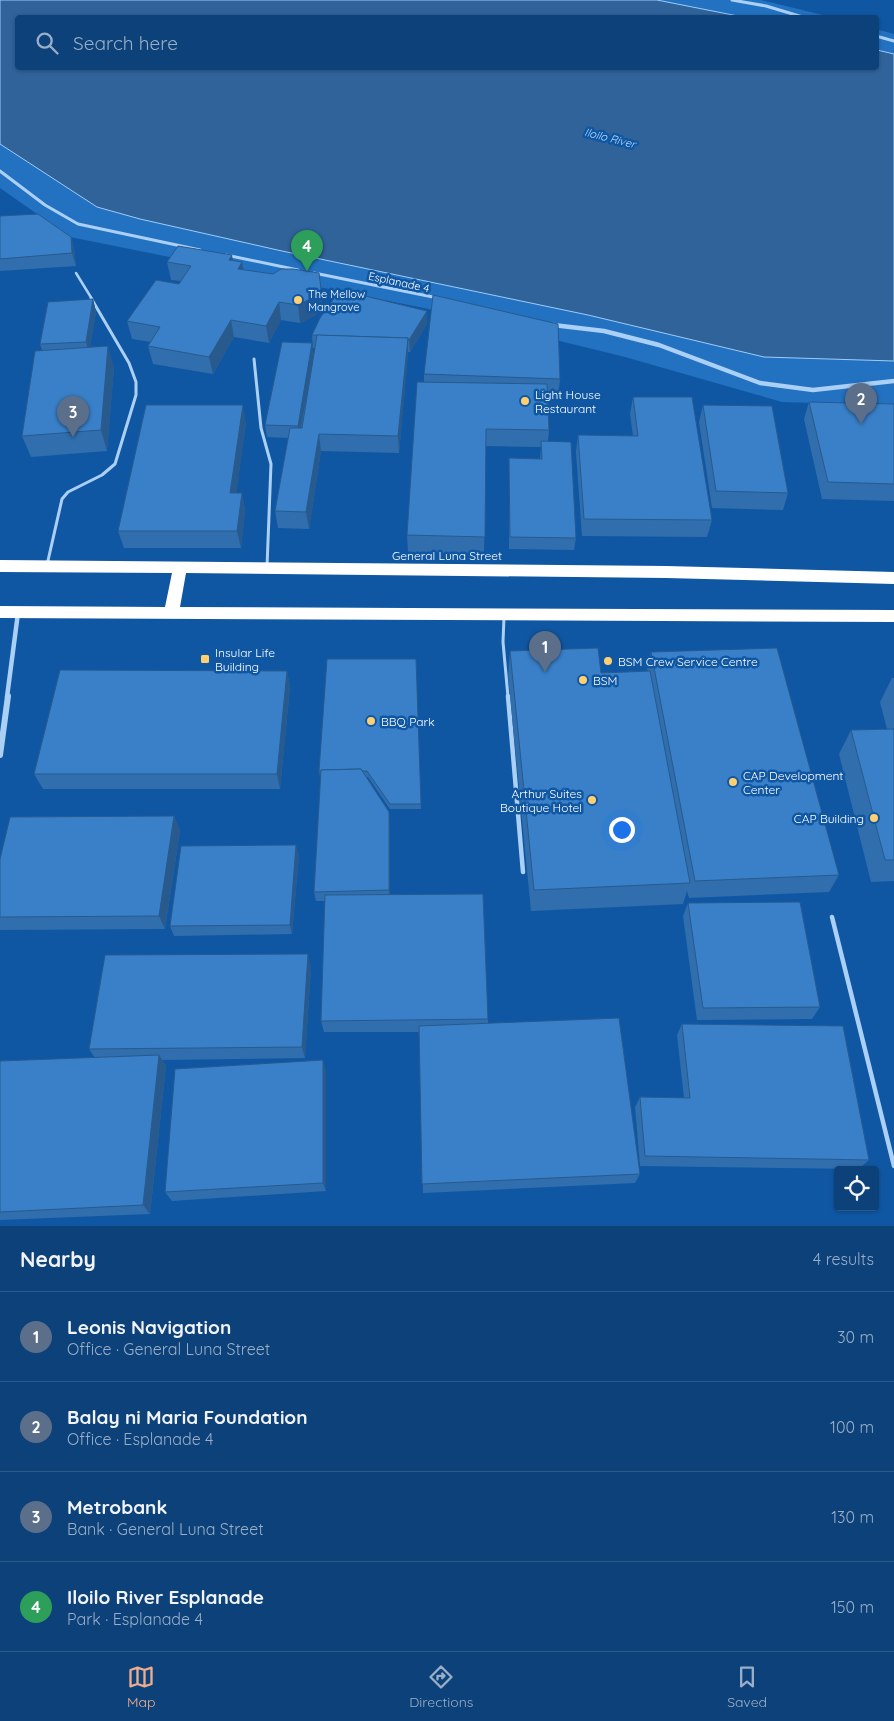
<!DOCTYPE html>
<meta charset="utf-8">
<style>
:root{--surface:#0c417a;--page:#15487f;--text:#f1f3f6;--muted:#9aafc7;--line:#2c5a8b;--accent:#eead8d}
body{margin:0;font-family:Quicksand,sans-serif;background:var(--page);color:var(--text)}
.controls{position:absolute;right:15px;bottom:15px;display:grid;overflow:hidden;border-radius:5px;box-shadow:0 1px 4px #0004}
.controls button{width:45px;height:45px;display:grid;place-items:center;padding:0;border:0;border-bottom:1px solid var(--line);background:var(--surface);color:var(--text);font:25px sans-serif}
.you{position:absolute;left:621px;top:829px;width:18px;height:18px;margin:-12px;border:4px solid #fff;border-radius:50%;background:#1a73e8;box-shadow:0 0 0 8px #1a73e833}
.badge{display:grid;place-items:center;width:32px;height:32px;border-radius:50%;background:var(--accent);color:#fff;font-size:16px;font-weight:700}
.pin{position:absolute;translate:-50% -41px;filter:drop-shadow(0 1px 2px #0008)}
.pin::after{content:'';position:absolute;top:26px;width:18px;height:15px;background:inherit;clip-path:polygon(0 0,100% 0,50% 100%)}
.list{margin:0;padding:0;list-style:none}
h2{display:flex;justify-content:space-between;align-items:center;height:65px;margin:0;padding:0 20px;font-size:21px}
h2 small{font-size:16px;font-weight:400;color:var(--muted)}
.list li{display:grid;grid-template-columns:32px 1fr auto;gap:15px;align-items:center;box-sizing:border-box;height:90px;padding:0 20px;border-top:1px solid var(--line)}
.list b{display:block;font-size:19px;white-space:nowrap}
.list p{margin:0;font-size:16px;white-space:nowrap;color:var(--muted)}
.list em{font-size:16px;font-style:normal;color:var(--muted)}
.icon{flex:none;width:28px;height:28px;fill:none;stroke:currentColor;stroke-width:2;stroke-linecap:round;stroke-linejoin:round}
.map{position:relative;flex:none;width:894px;height:1226px;overflow:hidden}
.search{position:absolute;background:var(--surface);box-shadow:0 1px 4px #0004;left:15px;right:15px;top:15px;height:55px;display:flex;align-items:center;gap:12px;box-sizing:border-box;padding:0 18px;border-radius:5px;color:var(--muted);font-size:19px}
.sheet{height:425px;background:var(--surface)}
nav{display:flex;justify-content:space-around;align-items:center;box-sizing:border-box;height:70px;border-top:1px solid var(--line);background:var(--surface);font-size:14px;color:var(--muted)}
nav a{display:grid;justify-items:center;gap:2px}
nav .on{color:var(--accent)}
.map>svg:first-child{display:block}
.green{fill:#2372c2}
.water{fill:#30639a;stroke:#9dccf9}
.lines{fill:none;stroke-linecap:round;stroke-linejoin:round}
.lane-far2{stroke:#abd0f6;stroke-width:2.5}
.lane-far1{stroke:#abd0f6;stroke-width:3}
.lane{stroke:#abd0f6;stroke-width:4.5}
.street-far2{stroke:#abd0f6;stroke-width:3}
.street-far1{stroke:#abd0f6;stroke-width:4.5}
.street{stroke:#abd0f6;stroke-width:6}
.highway{fill:#fff;fill-rule:evenodd}
.wall{fill:#316ead}
.shaded-wall{fill:#285a8d}
.building{fill:#3980c9;stroke:#285a8d}
.poi-dot{fill:#ffcf70;stroke:#1057a3;stroke-width:2}
.labels{text-anchor:middle;dominant-baseline:central;stroke-width:5;stroke-linejoin:round;paint-order:stroke}
.far-water-label{font-size:11px;font-style:italic;fill:#b8dafc;stroke:#1057a3}
.far-street-label{font-size:11px;fill:#fff;stroke:#1057a3}
.far-poi-label{font-size:11px;fill:#fff;stroke:#1057a3;text-anchor:start}
.poi-label{font-size:12px;fill:#fff;stroke:#1057a3;text-anchor:start}
.street-label{font-size:12px;fill:#fff;stroke:#1057a3}
</style>
<div class="map">
<svg width="894" height="1226" viewBox="0 0 894 1226">
<rect width="100%" height="100%" fill="#1057a3"/>
<!-- green -->
<g class="green">
<polygon points="572,0 761,0 831,17 654,17"/>
<polygon points="876,29 894,34 894,71 877,65"/>
<polygon points="0,130 894,350 894,405 782,402 625,357 429,309 70,237 0,188"/>
</g>
<!-- water -->
<polygon class="water" points="0,0 657,0 743,17 18,18 18,68 876,68 877,50 894,54 894,361 764,357 588,315 282,251 140,219 97,207 0,144"/>
<g class="lines">
<!-- lane-far2 -->
<polyline class="lane-far2" points="76,273 92,299"/>
<!-- lane-far1 -->
<g class="lane-far1">
<polyline points="254,359 261,428 271,464 267,567"/>
<polyline points="47,565 62,499 68,492 102,475 115,464 136,395 136,382 129,363 91,298"/>
<polyline points="504,617 503,642 508,697"/>
</g>
<!-- lane -->
<g class="lane">
<polyline points="508,696 523,872"/>
<polyline points="832,917 894,1166"/>
</g>
<!-- street-far2 -->
<g class="street-far2">
<polyline points="732,0 766,6 806,18"/>
<polyline points="876,36 894,41"/>
<polyline points="0,171 45,205 78,224 200,250"/>
<polyline points="226,255 298,270"/>
<polyline points="314,273 438,298"/>
</g>
<!-- street-far1 -->
<g class="street-far1">
<polyline points="553,325 604,331 659,345 760,383 813,390 894,381"/>
<polyline points="7,697 18,613"/>
</g>
<!-- street -->
<polyline class="street" points="0,755 8,696"/>
<!-- highway -->
<polygon class="highway" points="0,560 666,566 894,572 894,584 666,578 186,573 180,607 894,610 894,622 0,618 0,606 165,607 172,573 0,572"/>
</g>
<!-- wall -->
<g class="wall">
<polygon points="0,216 71,237 74,249 76,266 0,271"/>
<polygon points="233,261 242,262 244,270 323,307 314,316 300,323 281,320 269,343 234,337 213,374 153,364 148,346 151,342 132,339 127,321 179,284 181,281 171,280 167,262"/>
<polygon points="93,299 96,312 90,347 114,367 107,451 31,457 22,436 42,350 40,344"/>
<polygon points="427,324 410,352 408,352 399,453 321,451 309,529 278,528 275,511 288,438 267,437 265,425 312,343 314,356 302,428 315,348 313,348 312,335"/>
<polygon points="424,374 560,379 558,397 548,396 549,430 548,441 576,538 574,550 509,549 509,458 540,459 541,447 486,446 484,554 408,552 407,535 424,382"/>
<polygon points="633,397 712,520 707,537 582,536 576,452 578,435 633,436 630,414"/>
<polygon points="809,402 894,404 894,501 822,499 804,419"/>
<polygon points="703,405 788,493 783,510 712,508 699,422"/>
<polygon points="246,422 236,493 242,493 245,511 241,548 124,548 118,531"/>
<polygon points="510,651 601,673 647,671 651,652 839,875 829,892 689,898 687,891 683,904 531,911 508,676"/>
<polygon points="416,659 421,809 390,809 368,777 366,777 389,812 390,823 390,894 488,1019 488,1023 640,1174 635,1183 423,1193 419,1032 324,1032 321,1021 325,901 316,901 314,892 321,777 320,777 319,771"/>
<polygon points="287,671 290,687 280,789 43,789 34,774"/>
<polygon points="892,678 894,678 894,881 871,882 839,754 851,730 887,729 880,702"/>
<polygon points="174,816 180,831 165,929 0,930 0,859"/>
<polygon points="299,855 292,934 174,936 170,926"/>
<polygon points="688,903 820,1007 812,1019 697,1020 683,916"/>
<polygon points="311,967 305,1058 162,1060 166,1066 150,1214 0,1220 0,1061 95,1058 89,1049"/>
<polygon points="682,1024 869,1160 859,1169 640,1166 635,1107 640,1097 684,1098 677,1035"/>
<polygon points="326,1071 326,1191 172,1201 165,1192"/>
</g>
<!-- shaded-wall -->
<g class="shaded-wall">
<polygon points="71,237 74,249 76,266 72,253"/>
<polygon points="232,255 235,273 229,260"/>
<polygon points="242,262 245,280 238,269"/>
<polygon points="321,289 323,307 314,316 300,323 298,305"/>
<polygon points="93,299 96,312 89,354 86,342"/>
<polygon points="279,302 281,320 269,343 266,326"/>
<polygon points="427,311 427,324 410,352 409,340"/>
<polygon points="231,320 234,337 213,374 209,357"/>
<polygon points="408,338 408,356 399,453 398,436"/>
<polygon points="312,343 314,356 299,438 298,426"/>
<polygon points="108,346 114,367 107,451 101,430"/>
<polygon points="243,405 246,422 234,511 230,493"/>
<polygon points="319,434 321,451 309,529 306,512"/>
<polygon points="242,493 245,511 241,548 237,531"/>
<polygon points="287,671 290,687 280,789 277,774"/>
<polygon points="389,812 390,823 390,900 389,890"/>
<polygon points="174,816 180,831 165,929 159,916"/>
<polygon points="296,845 299,855 292,934 290,925"/>
<polygon points="308,954 311,967 305,1058 302,1047"/>
<polygon points="159,1055 166,1066 150,1214 143,1205"/>
<polygon points="323,1060 326,1071 326,1191 323,1183"/>
</g>
<!-- building -->
<g class="building">
<polygon points="38,214 71,237 72,253 0,259 0,216"/>
<polygon points="178,246 232,255 229,260 242,262 238,269 273,274 281,269 293,269 319,273 321,289 312,298 298,305 279,302 266,326 231,320 209,357 148,346 160,327 127,321 156,280 179,284 191,266 167,262"/>
<polygon points="340,290 427,311 409,340 408,340 408,338 312,335 320,318"/>
<polygon points="433,295 558,324 560,379 424,374"/>
<polygon points="93,299 86,342 40,344 48,302"/>
<polygon points="317,335 408,338 398,436 319,434 306,512 275,511 290,428 302,428"/>
<polygon points="282,342 312,343 298,426 265,425"/>
<polygon points="108,346 101,430 22,436 35,351"/>
<polygon points="417,382 547,384 549,430 486,429 485,537 407,535"/>
<polygon points="633,397 692,397 712,520 584,519 578,435 638,436"/>
<polygon points="809,402 894,404 894,484 828,482"/>
<polygon points="146,405 243,405 230,493 242,493 237,531 118,531"/>
<polygon points="703,405 772,406 788,493 716,491"/>
<polygon points="541,441 571,442 576,538 510,537 509,458 542,459"/>
<polygon points="598,648 601,673 650,671 690,883 534,890 510,651"/>
<polygon points="777,648 839,875 695,881 651,652"/>
<polygon points="327,659 416,659 421,804 390,804 367,771 363,771 361,769 321,770 321,771 319,771"/>
<polygon points="60,670 287,671 277,774 34,774"/>
<polygon points="894,729 894,860 885,860 851,730"/>
<polygon points="361,769 389,812 389,890 314,892 321,770"/>
<polygon points="174,816 159,916 0,917 0,859 10,817"/>
<polygon points="296,845 290,925 170,926 181,846"/>
<polygon points="483,894 488,1019 321,1021 325,895"/>
<polygon points="800,902 820,1007 703,1008 688,903"/>
<polygon points="308,954 302,1047 89,1049 105,955"/>
<polygon points="619,1018 640,1174 422,1184 419,1026"/>
<polygon points="682,1024 843,1026 869,1160 645,1156 640,1097 690,1098"/>
<polygon points="159,1055 143,1205 0,1212 0,1061"/>
<polygon points="323,1060 323,1183 165,1192 175,1069"/>
</g>
<!-- markers -->
<g class="poi-dot">
<circle cx="298" cy="300" r="5"/>
<circle cx="525" cy="401" r="5"/>
<rect x="200" y="654" width="10" height="10" rx="2.5"/>
<circle cx="608" cy="661" r="5"/>
<circle cx="583" cy="680" r="5"/>
<circle cx="371" cy="721" r="5"/>
<circle cx="733" cy="782" r="5"/>
<circle cx="592" cy="800" r="5"/>
<circle cx="874" cy="818" r="5"/>
</g>
<g class="labels">
<!-- far-water labels -->
<g class="far-water-label">
<text transform="translate(610 138) rotate(14)">Iloilo River</text>
</g>
<!-- far-street labels -->
<g class="far-street-label">
<text transform="translate(399 282) rotate(12)">Esplanade 4</text>
</g>
<!-- far-poi labels -->
<g class="far-poi-label">
<text x="308" y="294">The Mellow<tspan x="308" dy="13">Mangrove</tspan></text>
</g>
<!-- poi labels -->
<g class="poi-label">
<text x="535" y="394">Light House<tspan x="535" dy="14">Restaurant</tspan></text>
<text x="215" y="652">Insular Life<tspan x="215" dy="14">Building</tspan></text>
<text x="618" y="661">BSM Crew Service Centre</text>
<text x="593" y="680">BSM</text>
<text x="381" y="721">BBQ Park</text>
<text x="743" y="775">CAP Development<tspan x="743" dy="14">Center</tspan></text>
<text x="582" y="793" text-anchor="end">Arthur Suites<tspan x="582" dy="14">Boutique Hotel</tspan></text>
<text x="864" y="818" text-anchor="end">CAP Building</text>
</g>
<!-- street labels -->
<g class="street-label">
<text x="447" y="555">General Luna Street</text>
</g>
</g>
</svg>
<div class="controls">
<button><svg class="icon" aria-label="locate" viewBox="0 0 24 24"><circle cx="12" cy="12" r="6"/><path d="M12 2v4M12 18v4M2 12h4M18 12h4"/></svg></button>
</div>
<div class="you"></div>
<div class="pin badge" style="left:545px;top:672px;background:#5c6f8a">1</div>
<div class="pin badge" style="left:861px;top:424px;background:#5c6f8a">2</div>
<div class="pin badge" style="left:73px;top:437px;background:#5c6f8a">3</div>
<div class="pin badge" style="left:307px;top:271px;background:#2e9e5b">4</div>
<div class="search"><svg class="icon" aria-label="search" viewBox="0 0 24 24"><circle cx="10" cy="10" r="6"/><path d="M15 15l6 6"/></svg>Search here</div>
</div>
<section class="sheet">
<h2>Nearby<small>4 results</small></h2>
<ul class="list">
<li><span class="badge" style="background:#5c6f8a">1</span><div><b>Leonis Navigation</b><p>Office · General Luna Street</p></div><em>30 m</em></li>
<li><span class="badge" style="background:#5c6f8a">2</span><div><b>Balay ni Maria Foundation</b><p>Office · Esplanade 4</p></div><em>100 m</em></li>
<li><span class="badge" style="background:#5c6f8a">3</span><div><b>Metrobank</b><p>Bank · General Luna Street</p></div><em>130 m</em></li>
<li><span class="badge" style="background:#2e9e5b">4</span><div><b>Iloilo River Esplanade</b><p>Park · Esplanade 4</p></div><em>150 m</em></li>
</ul>
</section>
<nav>
<a class="on"><svg class="icon" aria-label="map" viewBox="0 0 24 24"><path d="M3 6l6-2 6 2 6-2v14l-6 2-6-2-6 2zM9 4v14M15 6v14"/></svg>Map</a>
<a><svg class="icon" aria-label="directions" viewBox="0 0 24 24"><path d="M12 3l9 9-9 9-9-9zM9 14v-3h6M13 9l2 2-2 2"/></svg>Directions</a>
<a><svg class="icon" aria-label="saved" viewBox="0 0 24 24"><path d="M7 4h10v16l-5-4-5 4z"/></svg>Saved</a>
</nav>
